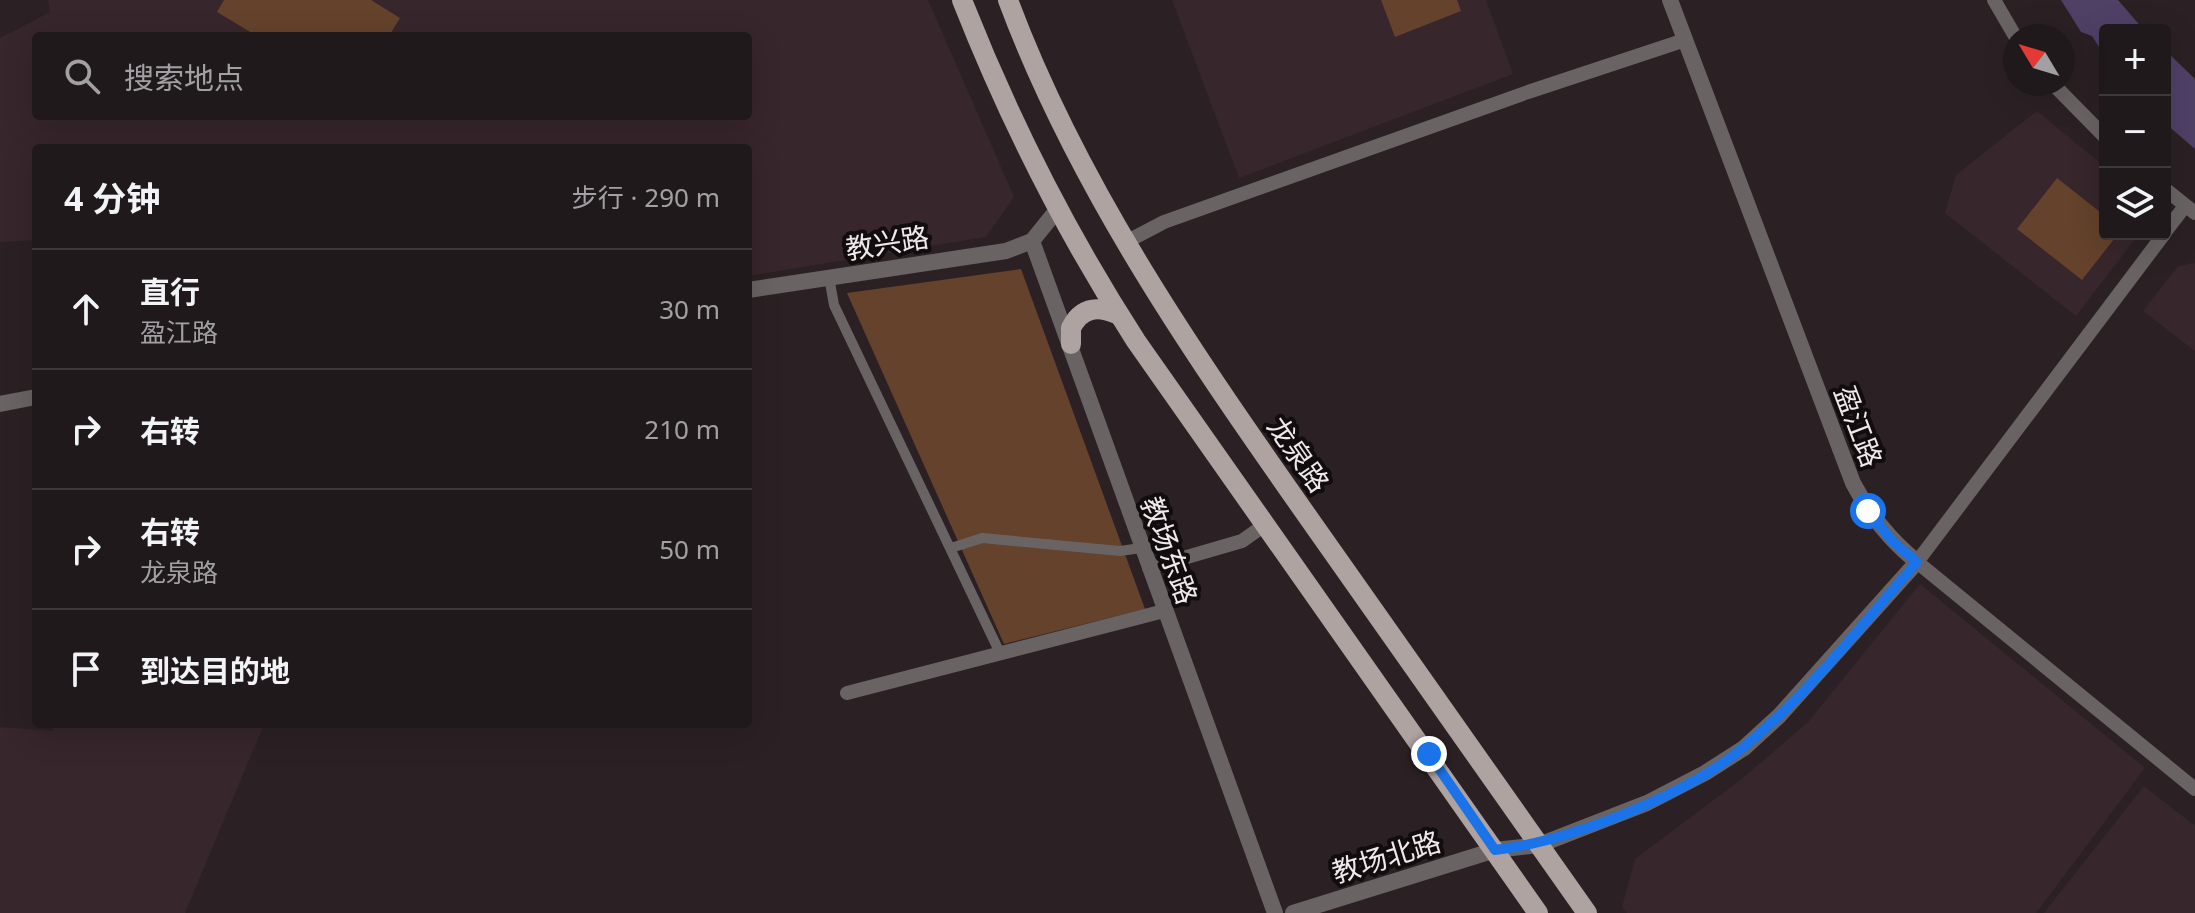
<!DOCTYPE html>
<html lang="zh">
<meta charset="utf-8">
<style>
:root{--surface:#20191b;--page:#282224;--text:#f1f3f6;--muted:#a2a0a3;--line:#3d383a}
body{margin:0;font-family:"Noto Sans","Noto Sans SC",sans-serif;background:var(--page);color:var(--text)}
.controls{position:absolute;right:24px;top:24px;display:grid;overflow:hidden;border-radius:8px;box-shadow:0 8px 32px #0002}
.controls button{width:72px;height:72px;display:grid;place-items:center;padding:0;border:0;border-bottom:2px solid var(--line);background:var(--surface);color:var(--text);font:40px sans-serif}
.compass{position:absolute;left:2003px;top:24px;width:72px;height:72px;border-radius:50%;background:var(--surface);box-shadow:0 8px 32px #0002;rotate:308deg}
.stop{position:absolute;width:24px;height:24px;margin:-18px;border:6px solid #1a73e8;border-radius:50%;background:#fff}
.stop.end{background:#1a73e8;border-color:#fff;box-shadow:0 2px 8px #0008}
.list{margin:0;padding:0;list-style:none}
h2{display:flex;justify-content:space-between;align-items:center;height:104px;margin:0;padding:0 32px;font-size:34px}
h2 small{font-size:26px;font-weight:400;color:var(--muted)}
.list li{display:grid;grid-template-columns:52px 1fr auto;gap:24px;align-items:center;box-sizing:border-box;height:120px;padding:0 32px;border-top:2px solid var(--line)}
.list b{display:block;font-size:30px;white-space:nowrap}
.list p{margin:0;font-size:26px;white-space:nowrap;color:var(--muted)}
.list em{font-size:26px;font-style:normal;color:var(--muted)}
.icon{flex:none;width:44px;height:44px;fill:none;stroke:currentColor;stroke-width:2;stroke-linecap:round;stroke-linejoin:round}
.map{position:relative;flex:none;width:2195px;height:913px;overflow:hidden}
.search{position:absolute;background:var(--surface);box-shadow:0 8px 32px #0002;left:32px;top:32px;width:720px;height:88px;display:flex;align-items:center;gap:20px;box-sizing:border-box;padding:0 28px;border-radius:8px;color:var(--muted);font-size:30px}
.panel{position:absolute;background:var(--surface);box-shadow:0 8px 32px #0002;left:32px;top:144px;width:720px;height:584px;border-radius:8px}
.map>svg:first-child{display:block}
.built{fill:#37262c;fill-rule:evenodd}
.green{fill:#64422b}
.water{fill:#4f4166}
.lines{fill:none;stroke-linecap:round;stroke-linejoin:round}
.pedestrian{stroke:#696363;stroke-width:10}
.minor{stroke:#696363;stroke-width:14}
.tertiary{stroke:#696363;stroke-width:16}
.primary{stroke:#afa3a1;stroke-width:20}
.route{stroke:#1a73e8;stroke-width:10}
.labels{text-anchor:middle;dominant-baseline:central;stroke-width:8;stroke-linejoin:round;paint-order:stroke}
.street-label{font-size:28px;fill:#f0e8eb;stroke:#110c0d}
</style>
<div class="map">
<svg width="2195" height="913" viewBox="0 0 2195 913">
<rect width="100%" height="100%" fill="#2b2124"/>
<!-- built -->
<g class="built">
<path d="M 48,0 L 928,0 L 1014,197 L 986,237 L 748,276 L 748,148 L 36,148 L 36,240 L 0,242 L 0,38 L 50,12 ZM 36,36 L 748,36 L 748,116 L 36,116 Z"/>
<polygon points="1172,0 1486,0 1513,74 1239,178"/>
<polygon points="2037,111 2105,167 2105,234 2139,234 2076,316 1945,213 1956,175"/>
<polygon points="2195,263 2195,351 2143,311 2178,266"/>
<polygon points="1920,584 2145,768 2036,913 1627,913 1622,907 1635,859 1743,778 1808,722"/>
<polygon points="54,724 264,724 185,913 0,913 0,727 53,731"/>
<polygon points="2144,786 2195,826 2195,913 2044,913"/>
</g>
<!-- green -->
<g class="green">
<polygon points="224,0 371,0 400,18 389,36 257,36 217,12"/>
<polygon points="1381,0 1457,0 1461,11 1395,37"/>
<polygon points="2057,178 2105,216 2105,234 2118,234 2082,280 2017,229"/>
<polygon points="1021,269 1145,609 1004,644 847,293"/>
</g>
<!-- water -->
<g class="water">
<polygon points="2061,0 2118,0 2144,30 2105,30 2105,56 2092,36 2081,32"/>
<polygon points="2165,50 2195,79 2195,149 2165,123"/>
</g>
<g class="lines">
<!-- pedestrian -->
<g class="pedestrian">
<polyline points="829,277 834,305 1000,653"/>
<polyline points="951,548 982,538 1120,551 1141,548"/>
</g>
<!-- minor -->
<g class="minor">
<polyline points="1994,0 2015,36"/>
<polyline points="2053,84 2105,137"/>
<polyline points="2165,189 2195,213"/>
<polyline points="2165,232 2185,206"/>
<polyline points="2164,234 1917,562 2195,789"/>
<polyline points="1126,242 1164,222 1528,92 1685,40"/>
<polyline points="1149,568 1242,541 1266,524"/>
<polyline points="847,693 1164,611"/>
</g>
<!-- tertiary -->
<g class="tertiary">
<polyline points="1032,241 1275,913"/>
<polyline points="1032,241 1057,210"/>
<polyline points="748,290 1006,251 1032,241"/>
<polyline points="0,404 36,397"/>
<path d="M 1293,913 L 1495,850 L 1539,845 L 1647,803 L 1705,773 L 1744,748 L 1779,716 L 1917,562 C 1889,539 1870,515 1853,483 L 1670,0"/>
</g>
<!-- primary -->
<g class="primary">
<path d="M 962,0 C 1010,122 1065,231 1136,341 L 1538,913"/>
<path d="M 1008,0 C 1079,191 1199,362 1315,527 C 1406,656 1496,785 1587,913"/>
<path d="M 1071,344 L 1071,328 C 1082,306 1099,306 1119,315"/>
</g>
</g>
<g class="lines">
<!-- route -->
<path class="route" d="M 1429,754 L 1495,850 C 1570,841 1688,795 1746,745 C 1810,692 1862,624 1917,562 L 1893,542 L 1868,511"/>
</g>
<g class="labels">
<!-- street labels -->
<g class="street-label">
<text transform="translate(887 242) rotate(-9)">教兴路</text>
<text transform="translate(1859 426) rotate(69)">盈江路</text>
<text transform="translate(1299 454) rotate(55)">龙泉路</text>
<text transform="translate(1170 550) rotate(70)">教场东路</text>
<text transform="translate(1386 856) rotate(-17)">教场北路</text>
</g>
</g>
</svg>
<div class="controls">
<button>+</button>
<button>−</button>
<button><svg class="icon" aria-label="layers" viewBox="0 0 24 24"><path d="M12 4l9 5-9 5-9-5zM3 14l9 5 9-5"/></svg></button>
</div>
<svg class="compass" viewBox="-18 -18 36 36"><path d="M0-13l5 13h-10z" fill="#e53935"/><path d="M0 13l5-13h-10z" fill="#a2a0a3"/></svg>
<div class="stop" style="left:1868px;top:511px"></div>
<div class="stop end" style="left:1429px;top:754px"></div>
<div class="search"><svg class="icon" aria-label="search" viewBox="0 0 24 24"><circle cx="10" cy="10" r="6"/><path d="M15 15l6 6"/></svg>搜索地点</div>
<section class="panel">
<h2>4 分钟<small>步行 · 290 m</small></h2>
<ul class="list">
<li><svg class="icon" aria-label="ahead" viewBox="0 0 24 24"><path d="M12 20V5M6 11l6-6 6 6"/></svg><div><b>直行</b><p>盈江路</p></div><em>30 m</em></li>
<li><svg class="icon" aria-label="right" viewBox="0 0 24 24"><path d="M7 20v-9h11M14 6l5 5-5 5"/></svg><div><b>右转</b></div><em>210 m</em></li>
<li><svg class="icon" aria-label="right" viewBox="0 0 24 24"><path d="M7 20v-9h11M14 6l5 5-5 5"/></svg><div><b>右转</b><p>龙泉路</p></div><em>50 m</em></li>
<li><svg class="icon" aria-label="arrive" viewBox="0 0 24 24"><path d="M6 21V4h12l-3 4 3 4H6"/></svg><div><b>到达目的地</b></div></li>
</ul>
</section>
</div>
